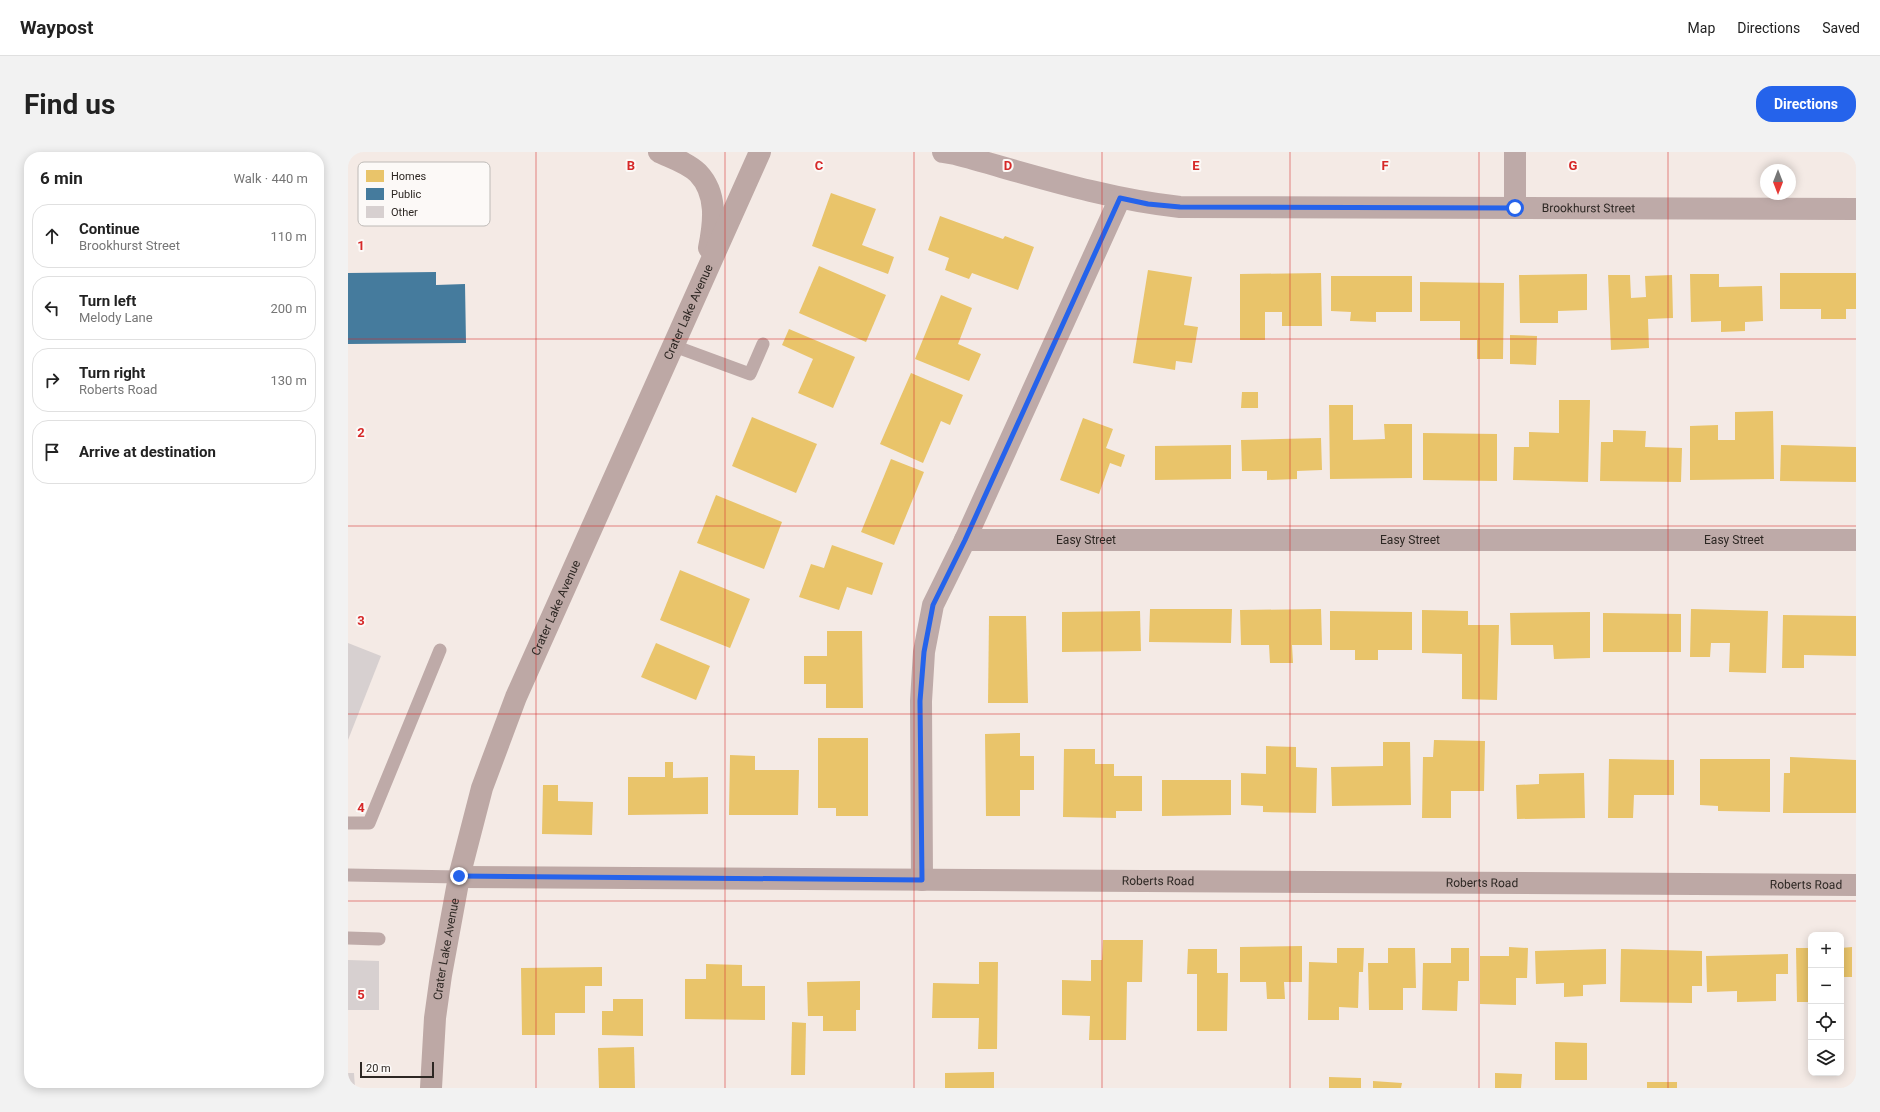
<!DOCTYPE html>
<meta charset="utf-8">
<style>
:root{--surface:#fff;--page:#f2f2f2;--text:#222;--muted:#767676;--line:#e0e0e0;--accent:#2563eb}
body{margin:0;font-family:Roboto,sans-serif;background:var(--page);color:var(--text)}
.controls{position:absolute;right:12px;bottom:12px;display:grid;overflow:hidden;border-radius:8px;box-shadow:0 2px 10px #0003}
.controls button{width:36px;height:36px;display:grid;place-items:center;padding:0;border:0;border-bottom:1px solid var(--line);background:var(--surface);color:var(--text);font:20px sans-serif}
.compass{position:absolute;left:1412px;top:12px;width:36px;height:36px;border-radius:50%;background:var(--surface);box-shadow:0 2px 10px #0003;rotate:180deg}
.scale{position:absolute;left:12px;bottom:10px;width:74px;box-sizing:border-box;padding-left:4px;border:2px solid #2d2723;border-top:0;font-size:11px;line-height:14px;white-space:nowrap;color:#2d2723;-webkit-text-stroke:3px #fcf9f7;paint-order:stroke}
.stop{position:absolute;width:12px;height:12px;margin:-9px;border:3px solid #2563eb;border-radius:50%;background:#fff}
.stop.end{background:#2563eb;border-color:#fff;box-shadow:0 1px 4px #0008}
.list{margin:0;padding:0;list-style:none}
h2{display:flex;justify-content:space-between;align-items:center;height:52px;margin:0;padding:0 16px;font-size:17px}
h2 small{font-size:13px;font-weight:400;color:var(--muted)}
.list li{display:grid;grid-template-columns:26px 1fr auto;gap:12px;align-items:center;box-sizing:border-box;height:64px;margin:0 8px 8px;padding:0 8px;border:1px solid var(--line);border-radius:16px}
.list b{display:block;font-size:15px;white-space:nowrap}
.list p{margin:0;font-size:13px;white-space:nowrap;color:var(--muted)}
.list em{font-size:13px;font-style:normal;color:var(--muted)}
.icon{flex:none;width:22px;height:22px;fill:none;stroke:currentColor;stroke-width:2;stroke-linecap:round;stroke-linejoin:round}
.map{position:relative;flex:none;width:1508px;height:936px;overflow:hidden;border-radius:16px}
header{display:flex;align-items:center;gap:24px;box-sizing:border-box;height:56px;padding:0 20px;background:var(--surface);border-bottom:1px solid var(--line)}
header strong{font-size:19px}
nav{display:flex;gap:22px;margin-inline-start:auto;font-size:14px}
.intro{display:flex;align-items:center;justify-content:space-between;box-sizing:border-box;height:96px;padding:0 24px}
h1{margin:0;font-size:28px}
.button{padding:10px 18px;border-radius:16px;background:var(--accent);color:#fff;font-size:14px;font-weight:700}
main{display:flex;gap:24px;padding:0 24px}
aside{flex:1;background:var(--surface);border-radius:16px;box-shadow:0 2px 10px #0003}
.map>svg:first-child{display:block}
.homes{fill:#e9c46a}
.public{fill:#457b9d}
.building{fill:#d7d0d0}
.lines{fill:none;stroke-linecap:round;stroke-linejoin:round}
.lane{stroke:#beaaa8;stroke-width:13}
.street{stroke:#beaaa8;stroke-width:22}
.secondary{stroke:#bda8a5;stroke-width:22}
.route{stroke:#2563eb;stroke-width:5}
.grid{fill:none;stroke:#d62828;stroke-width:1;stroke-opacity:0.55}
.labels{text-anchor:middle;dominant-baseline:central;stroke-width:4;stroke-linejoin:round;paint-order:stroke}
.street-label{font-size:12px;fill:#2d2723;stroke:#fcf9f7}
.key{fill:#fcf9f7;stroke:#bebab7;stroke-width:1}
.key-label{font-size:11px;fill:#2d2723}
.grid-label{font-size:13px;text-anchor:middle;font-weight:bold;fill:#d62828;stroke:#fcf9f7;stroke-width:4;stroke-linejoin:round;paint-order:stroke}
</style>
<header>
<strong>Waypost</strong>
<nav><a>Map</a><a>Directions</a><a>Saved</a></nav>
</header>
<div class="intro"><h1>Find us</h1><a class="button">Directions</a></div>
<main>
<aside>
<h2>6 min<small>Walk · 440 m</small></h2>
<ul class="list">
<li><svg class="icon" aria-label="ahead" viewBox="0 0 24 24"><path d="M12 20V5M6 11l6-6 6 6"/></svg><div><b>Continue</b><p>Brookhurst Street</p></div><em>110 m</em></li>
<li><svg class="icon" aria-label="left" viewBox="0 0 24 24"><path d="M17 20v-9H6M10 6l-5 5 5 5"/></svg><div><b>Turn left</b><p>Melody Lane</p></div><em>200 m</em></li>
<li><svg class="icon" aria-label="right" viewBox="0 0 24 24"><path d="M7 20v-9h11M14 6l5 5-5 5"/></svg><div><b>Turn right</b><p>Roberts Road</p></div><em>130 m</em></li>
<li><svg class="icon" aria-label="arrive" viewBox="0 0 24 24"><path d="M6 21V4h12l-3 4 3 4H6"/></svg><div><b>Arrive at destination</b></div></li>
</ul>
</aside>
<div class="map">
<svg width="1508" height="936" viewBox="0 0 1508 936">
<rect width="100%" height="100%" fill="#f4eae5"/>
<!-- homes -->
<g class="homes">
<polygon points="483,41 528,57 514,93 546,105 540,122 464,94"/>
<polygon points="592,64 655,87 657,84 686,95 670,138 624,121 621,127 597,118 601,106 580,98"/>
<polygon points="471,114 538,143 518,190 451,161"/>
<polygon points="800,118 844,125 836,173 850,175 844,211 828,209 827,218 785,211"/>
<polygon points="973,121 974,174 934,174 934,160 917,160 917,188 892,188 892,122"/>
<polygon points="1432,121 1508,121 1508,157 1498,157 1498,167 1473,167 1473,157 1432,157"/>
<polygon points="1239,122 1239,158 1210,159 1210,171 1172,171 1171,123"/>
<polygon points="1342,122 1371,122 1371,135 1414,134 1415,169 1397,170 1397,179 1373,180 1373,169 1343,170"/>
<polygon points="1260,123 1282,123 1283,146 1298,145 1297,124 1324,123 1325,166 1300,167 1301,196 1263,198"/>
<polygon points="983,124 1064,124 1064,160 1028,160 1028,170 1002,169 1003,160 983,159"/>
<polygon points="1072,130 1156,131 1155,207 1129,207 1129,188 1112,188 1112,169 1072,169"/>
<polygon points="593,143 624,156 610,192 633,202 621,229 567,207"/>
<polygon points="441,177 507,205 485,256 450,241 465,207 434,193"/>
<polygon points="1162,183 1189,184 1188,213 1162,212"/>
<polygon points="563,221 615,243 602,273 593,269 575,311 532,292"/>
<polygon points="894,240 910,240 910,256 893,256"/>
<polygon points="1211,248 1242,248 1240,330 1165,328 1166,295 1181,295 1181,280 1211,281"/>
<polygon points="981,253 1005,253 1005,288 1037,287 1036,272 1064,272 1064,326 982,327"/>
<polygon points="1425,259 1426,327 1342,328 1342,274 1370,273 1370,288 1387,288 1387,260"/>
<polygon points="404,265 469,292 448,341 384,314"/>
<polygon points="735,266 765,277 758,296 777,303 773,315 762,311 751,342 712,328"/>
<polygon points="1265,278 1298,279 1297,295 1334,296 1333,330 1252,329 1253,290 1265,290"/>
<polygon points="1075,281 1149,282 1149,329 1075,328"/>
<polygon points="973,286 974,318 949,319 949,327 919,328 919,319 894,319 893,288"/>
<polygon points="883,293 883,327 807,328 807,294"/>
<polygon points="1433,293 1508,295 1508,330 1432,329"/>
<polygon points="543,307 576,320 546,393 513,380"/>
<polygon points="368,343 434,370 416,417 349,391"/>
<polygon points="484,393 535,411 524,443 499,435 491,458 451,445 463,412 476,416"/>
<polygon points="332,418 402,447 382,496 312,468"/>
<polygon points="802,457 884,457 883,491 801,490"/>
<polygon points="973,457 974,493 944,493 945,511 922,511 921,493 893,493 892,458"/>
<polygon points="1343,457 1420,459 1418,521 1381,520 1382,491 1363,491 1362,505 1342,505"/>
<polygon points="1074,458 1120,459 1120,473 1151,473 1149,548 1114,547 1114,502 1074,501"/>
<polygon points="792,459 793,499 714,500 714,460"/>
<polygon points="982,459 1064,460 1064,498 1030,498 1030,508 1007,508 1007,498 982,498"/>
<polygon points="1242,460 1242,506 1206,507 1205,493 1163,493 1162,461"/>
<polygon points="1255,461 1333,462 1333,500 1255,500"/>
<polygon points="1435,463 1508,464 1508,504 1456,503 1456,516 1434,516"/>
<polygon points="641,464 678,464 680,551 640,551"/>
<polygon points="479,479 514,479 515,556 478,556 478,532 456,532 456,504 479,504"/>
<polygon points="308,491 362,514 348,548 293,525"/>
<polygon points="672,581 672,604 686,604 686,638 672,638 672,664 638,664 637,582"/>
<polygon points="470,586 520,586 520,664 488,664 488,656 470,656"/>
<polygon points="1086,588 1137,589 1136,639 1103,639 1103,666 1074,666 1075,605 1085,605"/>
<polygon points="1035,590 1062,590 1063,653 984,654 983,615 1035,614"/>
<polygon points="918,594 948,595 948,615 969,616 968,661 915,660 915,654 893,653 893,621 918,622"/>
<polygon points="716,597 747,597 747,612 766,612 766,624 794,624 794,659 768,659 768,666 715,665"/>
<polygon points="382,603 407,604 407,618 451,618 450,663 381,663"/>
<polygon points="1442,605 1508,608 1508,661 1435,661 1436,621 1442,621"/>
<polygon points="1261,607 1326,608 1326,643 1286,643 1285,666 1260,666"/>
<polygon points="1352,607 1422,607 1422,660 1370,659 1370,654 1352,653"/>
<polygon points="317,610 325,610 325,626 360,625 360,662 280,663 280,625 317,625"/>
<polygon points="1236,621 1237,666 1169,667 1168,633 1191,632 1191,622"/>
<polygon points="814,628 883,628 883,663 814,664"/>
<polygon points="195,633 210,633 210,649 245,650 244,683 194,682"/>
<polygon points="755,788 795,788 794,830 779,830 778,888 741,888 742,864 714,863 714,828 743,829 743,808 754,808"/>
<polygon points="954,794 954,830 936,830 937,847 919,847 918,830 892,830 892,795"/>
<polygon points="1161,795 1180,796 1179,826 1168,826 1168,853 1132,852 1132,804 1161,804"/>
<polygon points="1504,795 1504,825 1493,825 1493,796"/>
<polygon points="989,796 1016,796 1015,820 1011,820 1010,856 991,855 991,868 960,868 961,810 989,811"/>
<polygon points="1040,796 1067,796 1068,836 1055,836 1055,858 1021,858 1020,811 1040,811"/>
<polygon points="1103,796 1121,796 1121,829 1110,829 1109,859 1074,858 1075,811 1103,811"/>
<polygon points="1448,796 1463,796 1463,850 1449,850"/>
<polygon points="840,797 869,797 869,821 880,821 879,879 849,879 849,822 839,822"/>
<polygon points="1258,797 1258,832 1235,833 1235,844 1216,845 1216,831 1188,832 1187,799"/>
<polygon points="1273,797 1354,799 1354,834 1344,834 1344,851 1272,850"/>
<polygon points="1440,802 1440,822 1428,822 1428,849 1389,850 1389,839 1359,840 1358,804"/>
<polygon points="631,810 650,810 649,897 630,897 631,866 584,866 585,831 631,832"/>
<polygon points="358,812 394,813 394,834 417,834 417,868 337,867 337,827 358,827"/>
<polygon points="254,815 254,834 237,834 237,861 207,861 207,883 174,883 173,816"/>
<polygon points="512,829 512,858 508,858 508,879 475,879 475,864 460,864 459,830"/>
<polygon points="265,847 295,847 295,884 254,883 254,859 265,859"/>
<polygon points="444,870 458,871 457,923 443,923"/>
<polygon points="1207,890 1239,891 1239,928 1207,928"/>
<polygon points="286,895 287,936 251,936 250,896"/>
<polygon points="646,920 646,936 597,936 597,921"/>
<polygon points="1147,921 1174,922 1173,936 1147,936"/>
<polygon points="981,925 1013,926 1013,936 981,936"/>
<polygon points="1025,929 1054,931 1053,936 1025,936"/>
<rect x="1299" y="930" width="30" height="6"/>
</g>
<!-- public -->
<polygon class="public" points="88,120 88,133 117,132 118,191 0,192 0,121"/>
<!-- building -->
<g class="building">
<polygon points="0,491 33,504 0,588"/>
<polygon points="0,808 31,809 31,858 0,858"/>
<polygon points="0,921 6,921 7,936 0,936"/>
</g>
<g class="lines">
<!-- lane -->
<g class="lane">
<polyline points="326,194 402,222 415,192"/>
<polyline points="0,671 21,671 92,498"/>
<polyline points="0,723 111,725"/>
<polyline points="0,786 31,787"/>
</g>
<!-- street -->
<g class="street">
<path id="s1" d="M 595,0 L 607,2 C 681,22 756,47 832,55 L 1508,57"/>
<polyline points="1167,0 1167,56"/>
<path id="s2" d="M 617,388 L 1508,388"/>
<polyline points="574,728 573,549 576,500 585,453 617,388 772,46"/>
</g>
<!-- secondary -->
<g class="secondary">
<path d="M 311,0 C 324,6 340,11 350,21 C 370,42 366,71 361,96"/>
<path id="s3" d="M 111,725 L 1508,733"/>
<path id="s4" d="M 83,936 L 87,866 L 93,823 L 111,725 L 134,636 L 168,545 L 412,0"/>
</g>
</g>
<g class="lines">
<!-- route -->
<polyline class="route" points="111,724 574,728 572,549 576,500 585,453 617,388 772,46 800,52 832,55 1167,56"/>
</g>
<!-- grid -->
<path class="grid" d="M 188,0 L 188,936M 377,0 L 377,936M 566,0 L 566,936M 754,0 L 754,936M 942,0 L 942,936M 1131,0 L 1131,936M 1320,0 L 1320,936M 0,187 L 1508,187M 0,374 L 1508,374M 0,562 L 1508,562M 0,749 L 1508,749"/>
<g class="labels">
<!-- street labels -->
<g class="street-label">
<text stroke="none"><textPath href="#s1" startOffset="652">Brookhurst Street</textPath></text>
<text stroke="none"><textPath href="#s4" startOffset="824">Crater Lake Avenue</textPath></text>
<text stroke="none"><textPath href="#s2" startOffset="121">Easy Street</textPath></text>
<text stroke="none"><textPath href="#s2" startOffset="445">Easy Street</textPath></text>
<text stroke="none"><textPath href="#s2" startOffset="769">Easy Street</textPath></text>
<text stroke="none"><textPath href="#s4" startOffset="500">Crater Lake Avenue</textPath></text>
<text stroke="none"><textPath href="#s3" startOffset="699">Roberts Road</textPath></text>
<text stroke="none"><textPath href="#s3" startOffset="1023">Roberts Road</textPath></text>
<text stroke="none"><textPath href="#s3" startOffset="1347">Roberts Road</textPath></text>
<text stroke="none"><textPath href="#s4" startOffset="140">Crater Lake Avenue</textPath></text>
</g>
</g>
<!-- legend -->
<rect x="10" y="10" width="132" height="64" rx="6" class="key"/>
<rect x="18" y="18" width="18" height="12" fill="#e9c46a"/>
<rect x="18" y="36" width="18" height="12" fill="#457b9d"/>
<rect x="18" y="54" width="18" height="12" fill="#d7d0d0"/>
<g class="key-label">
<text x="43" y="28">Homes</text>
<text x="43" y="46">Public</text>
<text x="43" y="64">Other</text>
</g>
<g class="grid-label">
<text x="283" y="18">B</text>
<text x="471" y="18">C</text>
<text x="660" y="18">D</text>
<text x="848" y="18">E</text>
<text x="1037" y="18">F</text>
<text x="1225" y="18">G</text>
<text x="13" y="98">1</text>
<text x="13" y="285">2</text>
<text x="13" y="473">3</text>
<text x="13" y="660">4</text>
<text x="13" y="847">5</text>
</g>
</svg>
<div class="controls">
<button>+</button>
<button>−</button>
<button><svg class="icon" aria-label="locate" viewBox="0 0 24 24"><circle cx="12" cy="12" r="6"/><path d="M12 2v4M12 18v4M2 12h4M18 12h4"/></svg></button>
<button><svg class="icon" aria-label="layers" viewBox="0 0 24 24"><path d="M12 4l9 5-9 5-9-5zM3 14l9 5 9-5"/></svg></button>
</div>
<svg class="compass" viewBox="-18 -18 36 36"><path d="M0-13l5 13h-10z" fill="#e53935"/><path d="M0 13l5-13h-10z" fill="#767676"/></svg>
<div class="scale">20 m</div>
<div class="stop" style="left:1167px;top:56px"></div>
<div class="stop end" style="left:111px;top:724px"></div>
</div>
</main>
